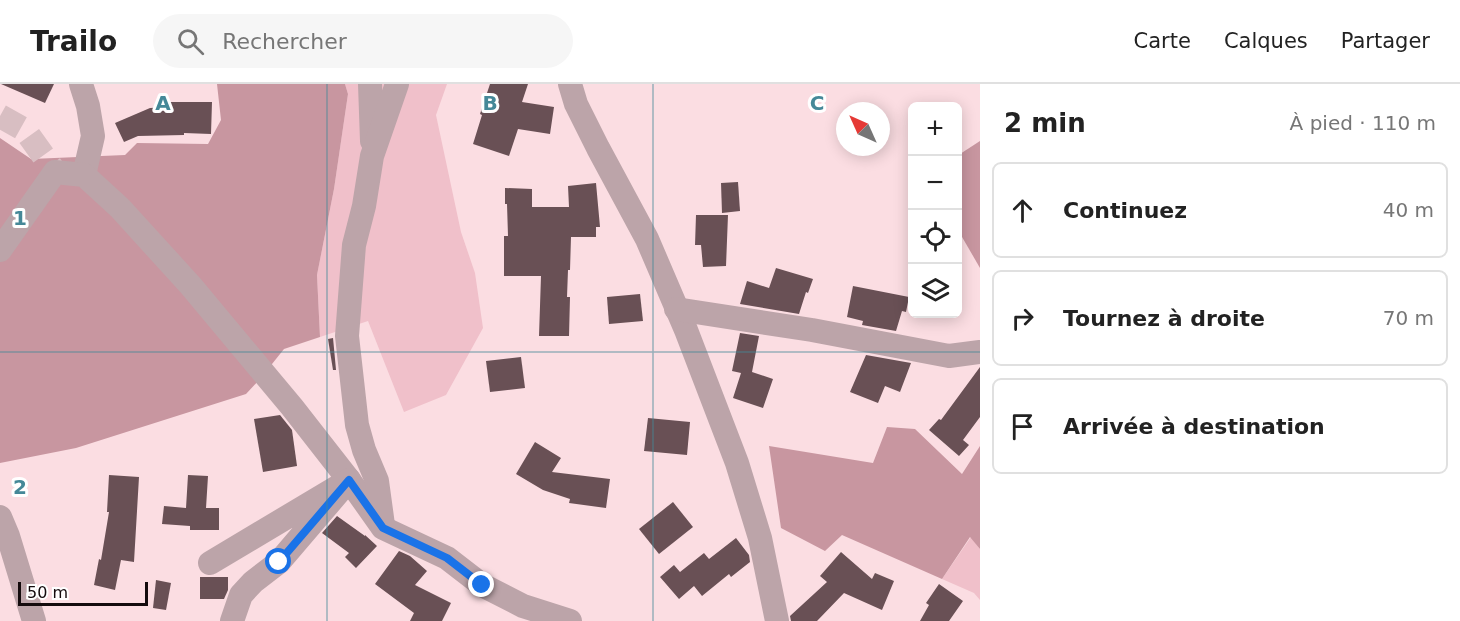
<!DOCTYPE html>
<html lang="fr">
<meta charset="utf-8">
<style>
:root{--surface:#fff;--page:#f6f6f6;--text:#222;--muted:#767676;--line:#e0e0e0}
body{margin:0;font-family:"DejaVu Sans",sans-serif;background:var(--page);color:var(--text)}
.controls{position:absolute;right:18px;top:18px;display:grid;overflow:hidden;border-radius:9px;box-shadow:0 3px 15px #0003}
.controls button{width:54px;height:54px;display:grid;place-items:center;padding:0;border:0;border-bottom:2px solid var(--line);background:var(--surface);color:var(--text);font:30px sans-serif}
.compass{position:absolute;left:836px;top:18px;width:54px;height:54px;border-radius:50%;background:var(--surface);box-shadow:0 3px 15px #0003;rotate:315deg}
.scale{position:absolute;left:18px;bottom:15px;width:130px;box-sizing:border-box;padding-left:6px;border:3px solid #140b0d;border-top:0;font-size:16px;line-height:21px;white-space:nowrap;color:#140b0d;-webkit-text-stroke:4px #fff;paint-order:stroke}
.stop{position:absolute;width:18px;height:18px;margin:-14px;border:4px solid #1a73e8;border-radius:50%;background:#fff}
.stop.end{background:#1a73e8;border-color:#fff;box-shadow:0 2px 6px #0008}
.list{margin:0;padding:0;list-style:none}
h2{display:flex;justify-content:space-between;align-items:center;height:78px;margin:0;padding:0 24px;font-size:26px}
h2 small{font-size:20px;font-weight:400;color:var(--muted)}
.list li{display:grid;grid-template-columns:39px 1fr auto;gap:18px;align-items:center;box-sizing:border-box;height:96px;margin:0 12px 12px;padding:0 12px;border:2px solid var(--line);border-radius:9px}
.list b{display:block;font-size:22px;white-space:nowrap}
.list em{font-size:20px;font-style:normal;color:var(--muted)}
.icon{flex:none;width:33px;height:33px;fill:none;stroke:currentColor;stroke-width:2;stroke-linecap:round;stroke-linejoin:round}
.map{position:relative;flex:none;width:980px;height:537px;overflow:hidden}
header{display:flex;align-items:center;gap:36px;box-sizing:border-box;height:84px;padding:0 30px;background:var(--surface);border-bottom:2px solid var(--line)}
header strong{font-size:28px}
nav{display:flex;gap:33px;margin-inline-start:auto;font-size:21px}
.search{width:420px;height:54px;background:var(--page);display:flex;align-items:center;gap:15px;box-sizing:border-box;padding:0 21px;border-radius:33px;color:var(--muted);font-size:22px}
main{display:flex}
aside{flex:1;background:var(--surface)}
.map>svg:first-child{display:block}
.green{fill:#f0c0ca}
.forest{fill:#c896a0}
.building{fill:#695055}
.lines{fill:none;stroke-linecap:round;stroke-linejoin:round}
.minor-tunnel{stroke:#d8bec2;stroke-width:24;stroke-dasharray:24 12;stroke-linecap:butt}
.minor{stroke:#bca4a9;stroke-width:24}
.route{stroke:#1a73e8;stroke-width:8}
.grid{fill:none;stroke:#458898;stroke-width:1.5;stroke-opacity:0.55}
.grid-label{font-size:20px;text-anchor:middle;font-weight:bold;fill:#458898;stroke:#fff;stroke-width:6;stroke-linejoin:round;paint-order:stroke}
</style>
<header>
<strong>Trailo</strong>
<div class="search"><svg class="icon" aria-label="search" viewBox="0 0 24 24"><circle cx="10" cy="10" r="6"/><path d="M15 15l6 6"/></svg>Rechercher</div>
<nav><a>Carte</a><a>Calques</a><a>Partager</a></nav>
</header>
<main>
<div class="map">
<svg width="980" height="537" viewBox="0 0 980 537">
<rect width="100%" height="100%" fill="#fbdde2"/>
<!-- green -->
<g class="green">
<polygon points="345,0 447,0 436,31 461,148 475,189 483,244 446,311 404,328 368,237 320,253 317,191 334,105 348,10"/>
<polygon points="971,453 980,465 980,516 974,509 942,495"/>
</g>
<!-- forest -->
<g class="forest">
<polygon points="217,0 345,0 348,10 334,105 317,191 320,253 284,265 260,295 246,310 76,364 0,379 0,54 31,75 125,71 137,59 208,60 221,36"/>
<polygon points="980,57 980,184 958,146 958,84 960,70"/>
<polygon points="887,343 915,345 962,390 980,362 980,465 970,453 942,495 842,451 825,467 781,444 769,362 873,379"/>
</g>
<!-- building -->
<g class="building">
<polygon points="1,0 54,0 45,19"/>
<polygon points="490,0 528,0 522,18 554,23 550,50 518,45 509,72 473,60 482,31 480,30"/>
<polygon points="170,18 212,18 211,50 184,49 184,51 138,52 124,58 115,39 150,24 169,23"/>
<polygon points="738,98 740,127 722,129 721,99"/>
<polygon points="596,99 600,143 596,143 596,153 571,153 570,186 568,186 567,213 570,213 569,252 539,252 541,192 504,192 504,152 508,152 507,120 505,120 505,104 532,105 532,123 569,123 568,102"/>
<polygon points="696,131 728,131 726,182 703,183 701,161 695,161"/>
<polygon points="776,184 813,195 808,209 806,208 799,230 740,220 747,197 769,204"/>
<polygon points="853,202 909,213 906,228 902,227 896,247 862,241 863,237 847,233"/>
<polygon points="640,210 643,237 609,240 607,213"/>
<polygon points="740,249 759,252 752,288 773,295 763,324 733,314 741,289 732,287"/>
<polygon points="333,254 336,286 333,286 328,255"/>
<polygon points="866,271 911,279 900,308 885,302 878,319 850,308"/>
<polygon points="521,273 525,304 490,308 486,277"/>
<polygon points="980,283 980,333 963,356 969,361 959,372 929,346 939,335 941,336"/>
<polygon points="280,331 292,346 297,382 263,388 254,335"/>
<polygon points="648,334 690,338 687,371 644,367"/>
<polygon points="535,358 561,374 552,388 610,395 606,424 569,419 570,415 543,406 516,390"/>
<polygon points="109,391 139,393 134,478 121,476 115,506 94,501 99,475 101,476 109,428 107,428"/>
<polygon points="188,391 208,392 206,424 219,424 219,446 190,446 190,442 162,440 164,422 186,424"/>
<polygon points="673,418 693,443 659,470 639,445"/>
<polygon points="337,432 365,452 365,451 377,462 356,484 345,473 349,469 322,449"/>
<polygon points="736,454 749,471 750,478 731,493 729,490 702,512 694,502 679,515 660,493 674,481 680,488 704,469 709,475"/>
<polygon points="399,467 410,472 427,487 415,501 451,519 442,537 410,537 414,529 375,500"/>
<polygon points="841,468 872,495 875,489 894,497 882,526 844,509 817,537 791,537 790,532 827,498 820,492"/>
<polygon points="200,493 228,493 228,506 224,515 200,515"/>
<polygon points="156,496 171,499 166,526 153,524"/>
<polygon points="939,500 963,517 949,537 920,537 929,521 926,519"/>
</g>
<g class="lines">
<!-- minor-tunnel -->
<polyline class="minor-tunnel" points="0,32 25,46 55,88"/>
<!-- minor -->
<g class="minor">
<polyline points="81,0 88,22 93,52 84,91"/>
<polyline points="370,0 372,57"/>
<polyline points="570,0 576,20 598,64 647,155 686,246 737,379 760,454 777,537"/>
<polyline points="0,166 55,88 84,91 120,124 191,202 292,323 349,396 383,444 447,474 482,501 523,522 570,537"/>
<polyline points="676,225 812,246 949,272 980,268"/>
<polyline points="0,433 8,452 34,537"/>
<polyline points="383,441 377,397 364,366 357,341 347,252 354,161 364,122 372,72 397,0"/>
<polyline points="210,479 349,396 279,478 253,498 241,511 232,537"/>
</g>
</g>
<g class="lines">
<!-- route -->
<polyline class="route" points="279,478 349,396 383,444 447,474 482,501"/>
</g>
<!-- grid -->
<path class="grid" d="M 327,0 L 327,537M 653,0 L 653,537M 0,268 L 980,268"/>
<g class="grid-label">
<text x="163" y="26">A</text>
<text x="490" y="26">B</text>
<text x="817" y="26">C</text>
<text x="20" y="141">1</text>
<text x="20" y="410">2</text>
</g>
</svg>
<div class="controls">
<button>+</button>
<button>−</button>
<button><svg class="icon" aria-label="locate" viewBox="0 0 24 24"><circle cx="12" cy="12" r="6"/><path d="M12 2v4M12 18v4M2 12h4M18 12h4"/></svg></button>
<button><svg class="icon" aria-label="layers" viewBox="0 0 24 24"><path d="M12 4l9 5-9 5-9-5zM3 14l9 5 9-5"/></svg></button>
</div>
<svg class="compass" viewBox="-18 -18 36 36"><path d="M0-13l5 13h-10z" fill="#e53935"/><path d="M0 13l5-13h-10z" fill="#767676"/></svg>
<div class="scale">50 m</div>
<div class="stop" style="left:279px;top:478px"></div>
<div class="stop end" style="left:482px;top:501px"></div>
</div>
<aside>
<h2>2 min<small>À pied · 110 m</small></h2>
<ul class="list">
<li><svg class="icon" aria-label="ahead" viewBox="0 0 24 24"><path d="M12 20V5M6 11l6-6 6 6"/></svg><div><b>Continuez</b></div><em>40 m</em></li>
<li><svg class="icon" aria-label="right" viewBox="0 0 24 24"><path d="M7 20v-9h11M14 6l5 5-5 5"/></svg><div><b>Tournez à droite</b></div><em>70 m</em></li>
<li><svg class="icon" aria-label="arrive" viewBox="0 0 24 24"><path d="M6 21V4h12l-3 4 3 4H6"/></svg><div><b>Arrivée à destination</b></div></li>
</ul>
</aside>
</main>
